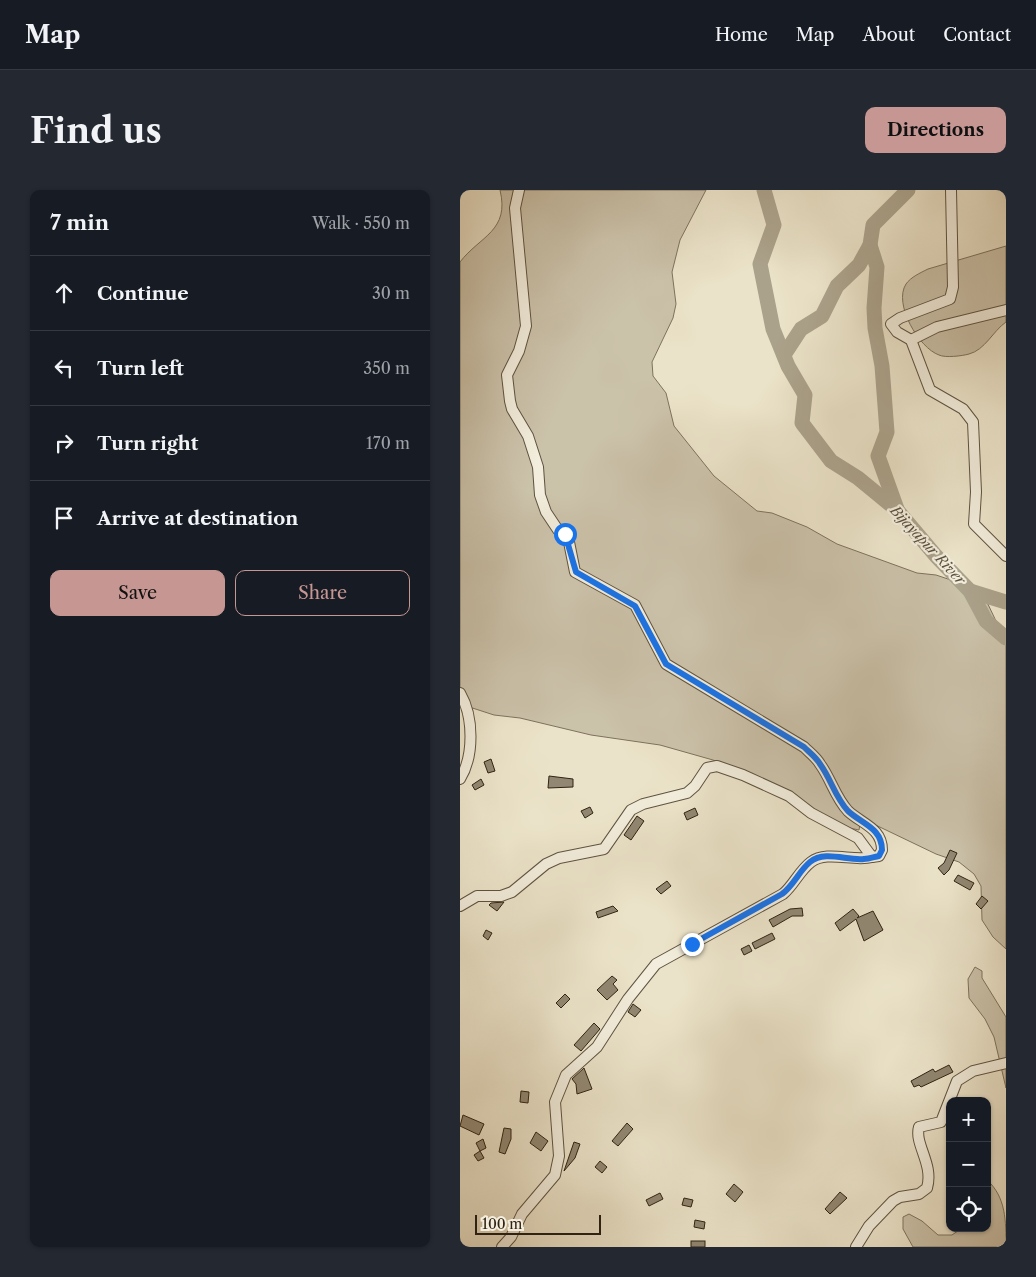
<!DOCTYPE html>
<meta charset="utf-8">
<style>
:root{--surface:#171b24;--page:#242831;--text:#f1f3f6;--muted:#9ea1a6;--line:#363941;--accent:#c59692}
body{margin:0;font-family:"Libre Caslon Text",serif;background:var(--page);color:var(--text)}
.controls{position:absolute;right:15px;bottom:15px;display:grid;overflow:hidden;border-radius:10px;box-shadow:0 1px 4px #0004}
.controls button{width:45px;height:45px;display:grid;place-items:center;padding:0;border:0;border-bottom:1px solid var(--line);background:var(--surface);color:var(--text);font:25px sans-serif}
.scale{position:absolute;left:15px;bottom:12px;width:126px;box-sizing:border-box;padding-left:5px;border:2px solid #302313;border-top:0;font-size:14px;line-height:18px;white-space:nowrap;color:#302313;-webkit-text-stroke:4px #f2eddc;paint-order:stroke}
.stop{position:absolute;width:15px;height:15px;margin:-11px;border:4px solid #1a73e8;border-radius:50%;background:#fff}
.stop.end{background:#1a73e8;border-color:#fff;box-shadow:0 1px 5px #0008}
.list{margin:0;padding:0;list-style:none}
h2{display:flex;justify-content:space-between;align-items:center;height:65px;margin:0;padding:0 20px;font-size:21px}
h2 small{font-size:16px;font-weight:400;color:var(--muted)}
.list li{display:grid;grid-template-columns:32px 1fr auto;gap:15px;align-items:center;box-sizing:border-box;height:75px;padding:0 20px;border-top:1px solid var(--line)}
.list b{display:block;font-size:19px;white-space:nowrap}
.list em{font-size:16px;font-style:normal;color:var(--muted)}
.actions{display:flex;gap:10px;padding:15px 20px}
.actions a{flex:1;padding:11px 0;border:1px solid var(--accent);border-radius:10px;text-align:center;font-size:18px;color:var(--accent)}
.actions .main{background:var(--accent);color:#111}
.icon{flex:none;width:28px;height:28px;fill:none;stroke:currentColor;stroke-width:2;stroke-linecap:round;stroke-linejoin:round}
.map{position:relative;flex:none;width:546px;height:1057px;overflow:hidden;border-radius:10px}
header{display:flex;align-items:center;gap:30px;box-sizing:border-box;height:70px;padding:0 25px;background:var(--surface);border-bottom:1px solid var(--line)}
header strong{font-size:24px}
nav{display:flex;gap:28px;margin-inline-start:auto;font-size:18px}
.intro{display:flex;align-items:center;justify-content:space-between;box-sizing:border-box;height:120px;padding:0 30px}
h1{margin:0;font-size:35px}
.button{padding:12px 22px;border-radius:10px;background:var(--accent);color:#111;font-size:18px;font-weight:700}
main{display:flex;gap:30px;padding:0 30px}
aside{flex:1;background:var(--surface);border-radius:10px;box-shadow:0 1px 4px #0004}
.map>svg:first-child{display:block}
.green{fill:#cbc2aa;stroke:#7e725e}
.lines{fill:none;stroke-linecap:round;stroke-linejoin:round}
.river{stroke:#aba28b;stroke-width:15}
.building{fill:#918772;stroke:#302313}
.minor-casing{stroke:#5f5340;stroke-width:12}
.minor{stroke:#f2eddc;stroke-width:10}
.route{stroke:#1a73e8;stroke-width:6}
.labels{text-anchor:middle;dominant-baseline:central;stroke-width:4.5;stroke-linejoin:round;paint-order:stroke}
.water-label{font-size:14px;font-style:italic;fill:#5b4f3d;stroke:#f2eddc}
</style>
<header>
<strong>Map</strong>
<nav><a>Home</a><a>Map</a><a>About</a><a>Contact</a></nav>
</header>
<div class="intro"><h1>Find us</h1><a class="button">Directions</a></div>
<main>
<aside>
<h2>7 min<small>Walk · 550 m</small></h2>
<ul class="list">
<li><svg class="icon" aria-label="ahead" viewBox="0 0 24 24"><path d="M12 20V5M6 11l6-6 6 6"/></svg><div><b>Continue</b></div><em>30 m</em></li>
<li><svg class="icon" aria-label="left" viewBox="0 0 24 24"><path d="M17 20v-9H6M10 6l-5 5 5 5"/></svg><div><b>Turn left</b></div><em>350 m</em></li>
<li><svg class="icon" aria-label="right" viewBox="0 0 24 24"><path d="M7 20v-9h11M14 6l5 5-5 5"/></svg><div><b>Turn right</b></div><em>170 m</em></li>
<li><svg class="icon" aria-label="arrive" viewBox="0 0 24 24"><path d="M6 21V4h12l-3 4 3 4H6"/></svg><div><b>Arrive at destination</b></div></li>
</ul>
<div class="actions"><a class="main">Save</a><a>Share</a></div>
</aside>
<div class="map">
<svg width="546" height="1057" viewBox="0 0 546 1057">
<rect width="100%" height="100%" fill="#ebe3c9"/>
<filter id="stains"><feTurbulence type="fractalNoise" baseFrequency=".004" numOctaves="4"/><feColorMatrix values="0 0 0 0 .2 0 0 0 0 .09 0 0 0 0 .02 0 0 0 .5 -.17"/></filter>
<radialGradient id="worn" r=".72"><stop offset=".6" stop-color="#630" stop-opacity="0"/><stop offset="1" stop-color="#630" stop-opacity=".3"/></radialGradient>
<!-- green -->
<g class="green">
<path d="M 40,0 L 246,0 L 220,50 L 212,82 L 216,114 L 213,128 L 192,172 L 193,186 L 206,203 L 214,236 L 254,286 L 297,321 L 312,323 L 347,337 L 377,354 L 457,383 L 476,385 L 509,396 L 525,408 L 536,431 L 546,442 L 546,759 L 533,747 L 522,730 L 521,696 L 514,684 L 499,672 L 476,664 L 401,628 L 399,640 L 385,637 L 341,612 L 330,601 L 253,570 L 200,555 L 131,545 L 60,528 L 34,525 L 0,514 L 0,72 C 20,46 50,41 40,0 Z"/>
<path d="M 546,56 L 546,132 C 533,141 525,160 509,164 C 502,166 485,168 479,165 C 459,158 433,114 446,94 C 451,87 460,83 468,79 Z"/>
<polygon points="515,777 522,781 522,788 546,827 546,898 534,847 525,829 509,808 508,789"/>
<path d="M 527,990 C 546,1007 546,1031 546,1057 L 453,1057 L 443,1039 L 443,1027 L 449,1024 L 462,1031 L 478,1045 L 492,1045 L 502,1038 L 527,1038 Z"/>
</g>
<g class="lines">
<!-- river -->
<g class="river">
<polyline points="304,0 314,35 300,74 313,139 328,176 345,205 342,233 371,271 398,288 437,320 476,366 510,401 526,431 546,448"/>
<polyline points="410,55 417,77 414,118 415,138 422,176 427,242 418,266 437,319"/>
<polyline points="324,165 341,139 362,126 377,96 399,75 410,55 413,35 448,0"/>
<polyline points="510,401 546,412"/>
</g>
</g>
<!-- building -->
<g class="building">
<polygon points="31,569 35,581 28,583 24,572"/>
<polygon points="89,586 113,589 113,597 88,598"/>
<polygon points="21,589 24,595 15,600 12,595"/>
<polygon points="130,617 133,623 125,628 121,621"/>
<polygon points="235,618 238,625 227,630 224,623"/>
<polygon points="177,626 184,631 171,650 164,645"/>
<polygon points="490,660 497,663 489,680 484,685 478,678 484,673"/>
<polygon points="498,685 514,693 510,700 494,691"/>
<polygon points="207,691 211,696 201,704 196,699"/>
<polygon points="522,706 528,711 521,719 516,714"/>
<polygon points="44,712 37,721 29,715 31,713"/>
<polygon points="153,716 158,721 138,728 136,722"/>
<polygon points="342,718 343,726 332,726 313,737 309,730 330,719"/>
<polygon points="393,719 399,726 397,728 413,721 423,740 404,751 396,729 380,741 375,733"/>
<polygon points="26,740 32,743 28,750 23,746"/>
<polygon points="312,743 315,749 295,759 292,753"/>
<polygon points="289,755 292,761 284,765 281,759"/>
<polygon points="152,786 157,790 153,794 158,800 147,810 137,800"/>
<polygon points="105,804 110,809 101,818 96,813"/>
<polygon points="173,814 181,820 175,827 168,822"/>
<polygon points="134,833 140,839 121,861 114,855"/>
<polygon points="489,875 493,882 461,897 459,895 454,897 451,891 473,879 475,882"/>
<polygon points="124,878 132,899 117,904 116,894 112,889"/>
<polygon points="61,901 69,902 68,913 60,912"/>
<polygon points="3,925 24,934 19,945 0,936"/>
<polygon points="167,933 173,939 158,956 152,951"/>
<polygon points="44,938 51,939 51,949 45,964 39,962"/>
<polygon points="76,942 88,951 81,961 70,953"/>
<polygon points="23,949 26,958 20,961 16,953"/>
<polygon points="114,952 120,954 115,968 104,981"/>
<polygon points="20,961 24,968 18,971 14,965"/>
<polygon points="140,971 147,977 142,983 135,977"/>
<polygon points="274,994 283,1002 275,1012 266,1004"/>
<polygon points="380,1002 387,1008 370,1024 365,1019"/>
<polygon points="200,1003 203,1009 189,1016 186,1010"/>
<polygon points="224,1008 233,1010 231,1017 222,1015"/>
<polygon points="235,1030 245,1032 244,1039 234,1037"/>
<rect x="231" y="1051" width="14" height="6"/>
</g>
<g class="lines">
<!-- minor casing -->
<g class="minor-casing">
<g id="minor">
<polyline points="491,0 493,97 490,109 440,128 431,134 437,142 451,150 470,200 503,219 513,232 516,302 514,334 546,366"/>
<polyline points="451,150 477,137 546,120"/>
<path d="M 0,503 C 14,527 14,566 0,589"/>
<path d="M 0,716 L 17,706 L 41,706 L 52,702 L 86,674 L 99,668 L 144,659 L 171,620 L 183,614 L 227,603 L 235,596 L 247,578 L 257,576 L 283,585 L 329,606 L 351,623 L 398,648 L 412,667 L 419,666 L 422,660 C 422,638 402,634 388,621 C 375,607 371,589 360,574 C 356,567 349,562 344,557 L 206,474 L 175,415 L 115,382 L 108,347 L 98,340 L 86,322 L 80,305 L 78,277 L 68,246 L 52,219 L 50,211 L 47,185 L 59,161 L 66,136 L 55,18 L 59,0"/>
<path d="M 42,1057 L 51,1047 L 62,1024 L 95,985 L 99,966 L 95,912 L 106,885 L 137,857 L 168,809 L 196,774 L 323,704 C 334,695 339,681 351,672 C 367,660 394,672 412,667"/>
<path d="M 396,1057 L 409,1036 L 433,1011 L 440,1007 L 459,1004 L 467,998 C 474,974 454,954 459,937 L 481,932 L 497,891 L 513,881 L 546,873"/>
</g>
</g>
<!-- minor -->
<use href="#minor" class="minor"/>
</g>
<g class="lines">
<!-- route -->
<path class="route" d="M 105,344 L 116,382 L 175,416 L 206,474 L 344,557 C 349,562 356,567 360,574 C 371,589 375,607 388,621 C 402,634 422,638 422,660 L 419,666 C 414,667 409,669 404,669 C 387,671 365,660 350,672 C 339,681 334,695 322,704 L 232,754"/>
</g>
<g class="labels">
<!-- water labels -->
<g class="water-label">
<text transform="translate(468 355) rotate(47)">Bijayapur River</text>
</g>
</g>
<rect width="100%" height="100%" filter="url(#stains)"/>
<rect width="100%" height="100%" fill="url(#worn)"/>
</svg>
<div class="controls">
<button>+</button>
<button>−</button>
<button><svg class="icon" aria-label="locate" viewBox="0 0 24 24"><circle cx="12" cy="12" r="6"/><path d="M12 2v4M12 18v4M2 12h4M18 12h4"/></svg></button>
</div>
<div class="scale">100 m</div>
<div class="stop" style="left:105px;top:344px"></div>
<div class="stop end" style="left:232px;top:754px"></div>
</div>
</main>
